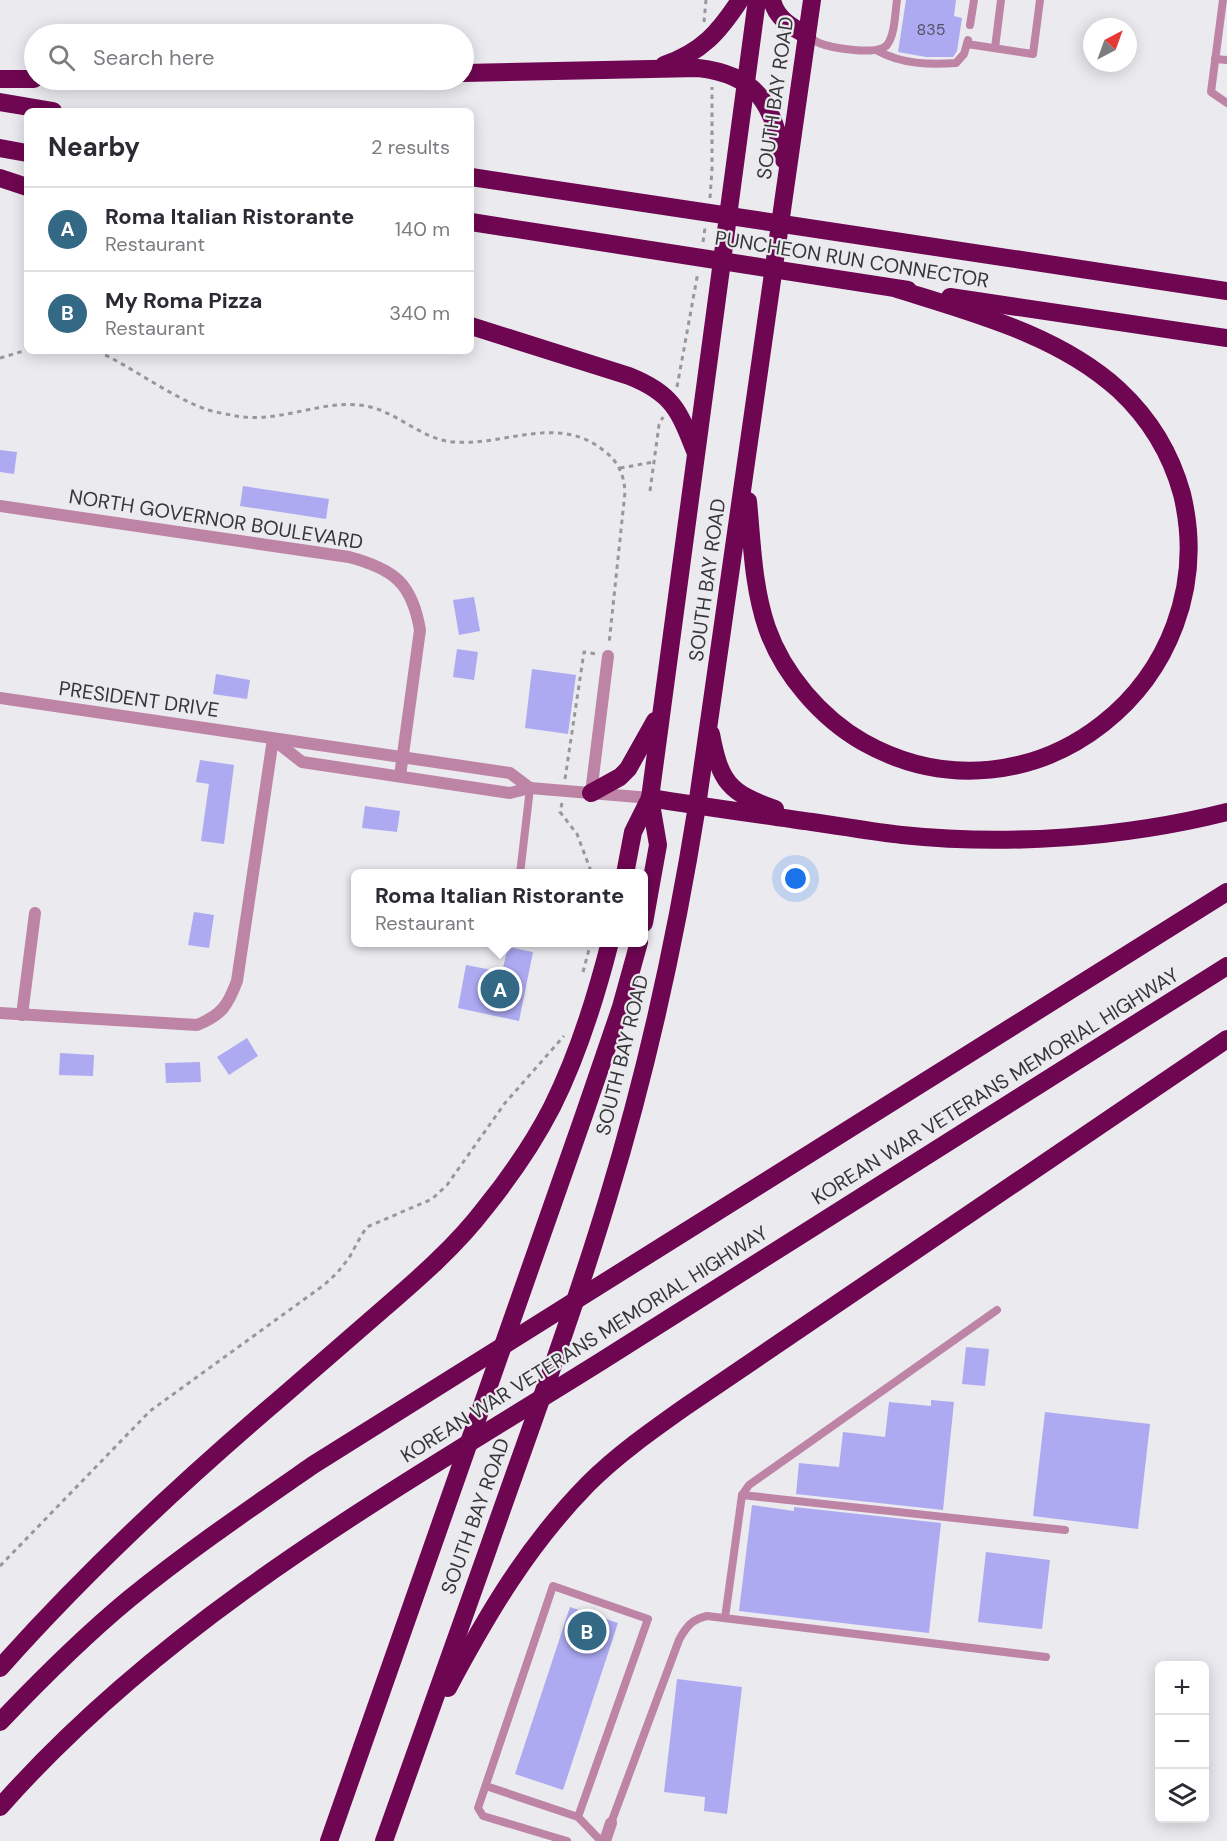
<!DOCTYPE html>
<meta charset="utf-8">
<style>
:root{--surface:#fff;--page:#f7f7f7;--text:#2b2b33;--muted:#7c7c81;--line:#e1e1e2;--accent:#346985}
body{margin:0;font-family:"DM Sans",sans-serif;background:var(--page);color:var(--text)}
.controls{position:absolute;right:18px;bottom:18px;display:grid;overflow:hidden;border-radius:9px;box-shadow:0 3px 15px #0003}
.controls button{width:54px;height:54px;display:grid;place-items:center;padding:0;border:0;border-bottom:2px solid var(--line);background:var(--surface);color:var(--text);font:30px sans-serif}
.compass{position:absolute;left:1083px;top:18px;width:54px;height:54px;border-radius:50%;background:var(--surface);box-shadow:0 3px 15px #0003;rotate:41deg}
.you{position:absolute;left:796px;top:879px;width:21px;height:21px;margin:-15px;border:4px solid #fff;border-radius:50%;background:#1a73e8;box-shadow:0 0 0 9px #1a73e833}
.badge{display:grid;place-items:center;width:39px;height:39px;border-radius:50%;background:var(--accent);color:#fff;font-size:20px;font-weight:700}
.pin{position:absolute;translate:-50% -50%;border:3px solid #fff;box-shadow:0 2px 6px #0006}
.popup{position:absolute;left:351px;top:869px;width:297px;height:78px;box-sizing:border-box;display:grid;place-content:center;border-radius:9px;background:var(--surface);filter:drop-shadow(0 2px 4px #0005);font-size:20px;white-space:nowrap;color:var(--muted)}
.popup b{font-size:22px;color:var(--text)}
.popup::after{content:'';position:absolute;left:50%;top:100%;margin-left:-12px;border:12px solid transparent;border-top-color:var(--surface)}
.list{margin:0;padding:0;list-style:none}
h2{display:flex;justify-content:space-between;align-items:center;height:78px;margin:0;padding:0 24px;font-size:26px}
h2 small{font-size:20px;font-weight:400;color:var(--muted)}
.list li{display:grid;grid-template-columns:39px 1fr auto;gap:18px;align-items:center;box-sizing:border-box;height:84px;padding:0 24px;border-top:2px solid var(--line)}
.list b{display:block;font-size:22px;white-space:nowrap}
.list p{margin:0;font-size:20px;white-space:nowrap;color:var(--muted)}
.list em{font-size:20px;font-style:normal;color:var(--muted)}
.icon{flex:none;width:33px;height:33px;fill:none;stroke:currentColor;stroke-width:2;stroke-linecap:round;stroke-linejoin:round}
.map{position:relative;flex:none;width:1227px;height:1841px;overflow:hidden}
.search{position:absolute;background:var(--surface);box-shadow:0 3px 15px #0003;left:24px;top:24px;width:450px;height:66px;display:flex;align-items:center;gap:15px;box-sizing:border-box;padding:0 21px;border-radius:33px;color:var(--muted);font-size:22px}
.panel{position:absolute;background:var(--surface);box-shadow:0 3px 15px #0003;left:24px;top:108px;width:450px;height:246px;border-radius:9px}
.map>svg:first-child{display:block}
.building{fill:#adaaf2}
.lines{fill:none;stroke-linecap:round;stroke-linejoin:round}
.path{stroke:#98989c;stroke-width:3;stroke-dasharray:4.5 4.5;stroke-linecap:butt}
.lane{stroke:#be84a6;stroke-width:8}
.street{stroke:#be84a6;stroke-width:12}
.highway{stroke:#6f0652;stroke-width:18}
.labels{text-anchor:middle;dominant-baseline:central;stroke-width:4.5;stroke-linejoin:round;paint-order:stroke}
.number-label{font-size:16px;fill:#545366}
.street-label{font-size:20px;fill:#363638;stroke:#eaeaef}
</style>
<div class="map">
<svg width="1227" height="1841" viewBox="0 0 1227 1841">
<rect width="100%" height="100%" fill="#eaeaef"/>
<!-- building -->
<g class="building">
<polygon points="906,0 956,0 954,16 962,18 957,51 953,57 926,57 898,52"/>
<polygon points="0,450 17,452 14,474 0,472"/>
<polygon points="243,486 329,499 326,519 240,506"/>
<polygon points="474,597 480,631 459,635 453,600"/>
<polygon points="457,649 478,652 474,680 453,677"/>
<polygon points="532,669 576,675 568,734 525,728"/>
<polygon points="216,674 250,680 247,699 213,694"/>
<polygon points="200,760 234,765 224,844 201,841 209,784 196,782"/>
<polygon points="365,806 400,811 397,832 362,828"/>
<polygon points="194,912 214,915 209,948 188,945"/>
<polygon points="508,947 533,952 519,1021 458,1008 466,965 502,972"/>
<polygon points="247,1038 258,1056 229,1075 217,1057"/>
<polygon points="60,1053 94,1055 93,1076 59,1075"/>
<polygon points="200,1062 201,1082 166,1083 165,1063"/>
<polygon points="966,1347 989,1349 985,1386 962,1384"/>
<polygon points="931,1400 954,1402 943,1510 796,1494 799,1463 839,1467 843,1432 885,1437 889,1402 931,1406"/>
<polygon points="1045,1412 1150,1424 1138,1529 1033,1516"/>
<polygon points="752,1505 794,1511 794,1507 941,1523 929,1633 739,1611"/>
<polygon points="986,1552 1050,1560 1042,1629 978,1622"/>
<polygon points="570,1607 618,1623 563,1790 515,1774"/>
<polygon points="677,1679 742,1687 727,1814 704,1811 705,1797 664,1792"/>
</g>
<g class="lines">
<!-- path -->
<g class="path">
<polyline points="704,22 706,0"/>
<polyline points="710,198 712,169 712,87"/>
<polyline points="703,242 705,228"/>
<path d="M 97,351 C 134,368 166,394 205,409 C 214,412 226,414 236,416 C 281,424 324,398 366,406 C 398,412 422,440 454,442 C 506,446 558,414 603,450 C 618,461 624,474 625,492 L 609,644"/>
<polyline points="0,358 27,350"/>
<polyline points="677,387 698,272"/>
<polyline points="620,468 654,462"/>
<polyline points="650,491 659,425 663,417"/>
<polyline points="565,779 584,652 596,654"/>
<polyline points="562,803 560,812 577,834 592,874"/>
<polyline points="583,972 591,942"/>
<polyline points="0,1566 150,1411 324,1285 337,1273 349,1258 361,1236 367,1227 432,1199 447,1185 505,1103 564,1036"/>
</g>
<!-- lane -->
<g class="lane">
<polyline points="1223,0 1211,92 1227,103"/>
<polyline points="970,25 974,0"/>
<path d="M 807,36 C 811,38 815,41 819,43 C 831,48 878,56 887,45 C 895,35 895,13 897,0"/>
<polyline points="967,44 1033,54 1040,0"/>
<polyline points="995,48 1001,0"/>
<path d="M 878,51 C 902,64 929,65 956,63 L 964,54 L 968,40"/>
<polyline points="1215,59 1227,60"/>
<polyline points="520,874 530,788"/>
<polyline points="742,1495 1065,1530"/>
<polyline points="725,1618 742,1495 749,1485 997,1310"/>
<polyline points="486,1786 578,1817"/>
<path d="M 611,1823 L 679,1640 C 686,1627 692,1619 707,1616 L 1046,1657"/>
<polyline points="567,1841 483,1816 478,1808 553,1586 648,1619 578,1817 601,1841"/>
</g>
<!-- street -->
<g class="street">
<path d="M 0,506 L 349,557 C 394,569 412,583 420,630 L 400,776"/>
<polyline points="0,698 510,773 530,788"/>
<polyline points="274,740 302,762 510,793 530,788 650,798"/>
<polyline points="591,793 608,656"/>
<path d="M 0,1013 L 197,1025 C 222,1015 228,1005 237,981 L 273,739"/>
<polyline points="22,1015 35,913"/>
<polyline points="605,1841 611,1823"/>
</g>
<!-- highway -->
<g class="highway">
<path d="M 772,0 C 776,18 791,27 807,35"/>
<path d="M 664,65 C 702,52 719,32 740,0"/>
<path d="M 464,73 L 698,68 C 759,75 772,105 784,160"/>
<polyline points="0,79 34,79"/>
<polyline points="0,102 53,111"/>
<polyline points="0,148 27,153"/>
<polyline points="471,177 1227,291"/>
<polyline points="0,178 27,187"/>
<polyline points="471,222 908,290"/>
<polyline points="950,297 1227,338"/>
<path d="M 471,326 L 629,376 C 672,393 679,410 695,451"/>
<path d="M 748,501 C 752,543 753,587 767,628 C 783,674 821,718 863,742 C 1032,837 1227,681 1182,494 C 1171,454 1149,418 1119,390 C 1059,335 973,313 897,289"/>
<path d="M 711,734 C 720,782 729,793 775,809"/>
<polyline points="591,793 620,777 628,769 655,721"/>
<path d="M 650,798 C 704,807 758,814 812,822 C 842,826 872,832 902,835 C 1007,846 1124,838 1227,812"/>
<polyline points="625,874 633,832 650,798"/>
<polyline points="644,923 658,845 650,798 757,0"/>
<path d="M 0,1668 C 87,1570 183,1481 283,1396 C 316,1367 349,1339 382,1310 C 418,1279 456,1246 485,1208 C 510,1177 534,1142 552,1107 C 577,1057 596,997 610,942"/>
<path d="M 448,1688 C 488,1613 528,1545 588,1484 C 617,1455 651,1431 685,1407 L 1227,1039"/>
<path d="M 0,1722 C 41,1679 83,1637 129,1599 C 188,1551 251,1508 313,1465 L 1227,892"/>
<path d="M 0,1807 C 168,1617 387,1495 600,1362 C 809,1231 1018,1099 1227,966"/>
<polyline points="329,1841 584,1115 621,1007 639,942"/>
<path d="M 384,1841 C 419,1744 453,1646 488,1549 C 529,1432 572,1317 608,1198 C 647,1070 676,938 697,806 L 812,0"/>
</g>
</g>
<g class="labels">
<!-- number labels -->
<g class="number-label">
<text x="931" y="29">835</text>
</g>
<!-- street labels -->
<g class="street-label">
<text transform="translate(775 98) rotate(-82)">SOUTH BAY ROAD</text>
<text transform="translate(852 259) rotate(9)">PUNCHEON RUN CONNECTOR</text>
<text transform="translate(216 519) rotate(9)">NORTH GOVERNOR BOULEVARD</text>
<text transform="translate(707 580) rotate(-82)">SOUTH BAY ROAD</text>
<text transform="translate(139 699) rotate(8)">PRESIDENT DRIVE</text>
<text transform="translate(622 1055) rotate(-76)">SOUTH BAY ROAD</text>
<text transform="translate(995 1086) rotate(-32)">KOREAN WAR VETERANS MEMORIAL HIGHWAY</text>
<text transform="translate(584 1344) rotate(-32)">KOREAN WAR VETERANS MEMORIAL HIGHWAY</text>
<text transform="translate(475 1516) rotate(-70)">SOUTH BAY ROAD</text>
</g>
</g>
</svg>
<div class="controls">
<button>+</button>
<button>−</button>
<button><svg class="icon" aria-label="layers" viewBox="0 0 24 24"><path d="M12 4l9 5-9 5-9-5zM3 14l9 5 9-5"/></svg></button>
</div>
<svg class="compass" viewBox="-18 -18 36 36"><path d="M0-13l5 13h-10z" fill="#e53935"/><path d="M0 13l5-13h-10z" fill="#7c7c81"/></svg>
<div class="you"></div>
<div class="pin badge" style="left:500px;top:989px">A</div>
<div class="popup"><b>Roma Italian Ristorante</b>Restaurant</div>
<div class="pin badge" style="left:587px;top:1631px">B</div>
<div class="search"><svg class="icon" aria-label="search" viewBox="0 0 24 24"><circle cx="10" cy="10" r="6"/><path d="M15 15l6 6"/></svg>Search here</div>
<section class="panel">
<h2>Nearby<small>2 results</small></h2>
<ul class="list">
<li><span class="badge">A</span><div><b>Roma Italian Ristorante</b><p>Restaurant</p></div><em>140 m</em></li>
<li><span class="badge">B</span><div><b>My Roma Pizza</b><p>Restaurant</p></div><em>340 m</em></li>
</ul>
</section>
</div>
